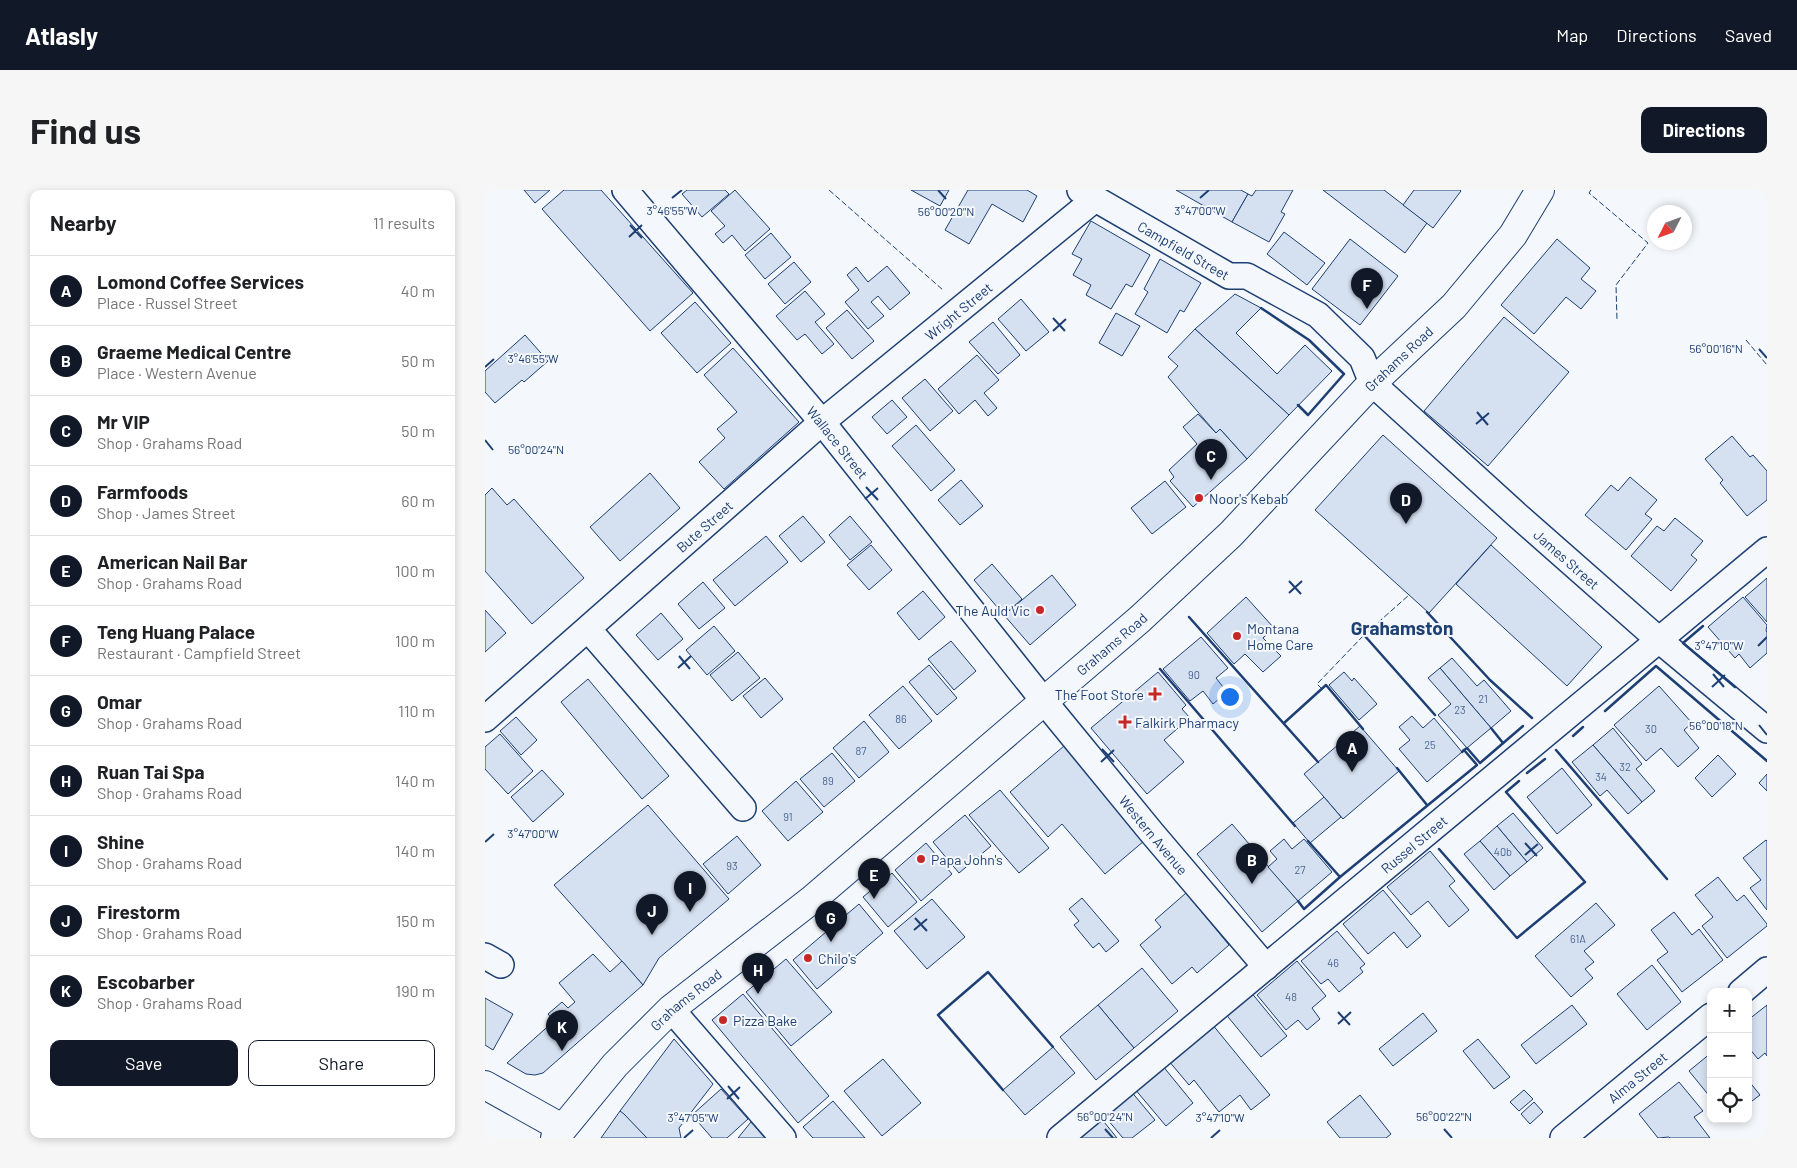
<!DOCTYPE html>
<meta charset="utf-8">
<style>
:root{--surface:#fff;--page:#f6f6f6;--text:#202124;--muted:#757577;--line:#e0e0e0;--accent:#111827}
body{margin:0;font-family:Barlow,sans-serif;background:var(--page);color:var(--text)}
.controls{position:absolute;right:15px;bottom:15px;display:grid;overflow:hidden;border-radius:10px;box-shadow:0 2px 8px #0003}
.controls button{width:45px;height:45px;display:grid;place-items:center;padding:0;border:0;border-bottom:1px solid var(--line);background:var(--surface);color:var(--text);font:25px sans-serif}
.compass{position:absolute;left:1162px;top:15px;width:45px;height:45px;border-radius:50%;background:var(--surface);box-shadow:0 2px 8px #0003;rotate:228deg}
.you{position:absolute;left:744px;top:506px;width:18px;height:18px;margin:-12px;border:4px solid #fff;border-radius:50%;background:#1a73e8;box-shadow:0 0 0 8px #1a73e833}
.badge{display:grid;place-items:center;width:32px;height:32px;border-radius:50%;background:var(--accent);color:#fff;font-size:16px;font-weight:700}
.pin{position:absolute;translate:-50% -41px;filter:drop-shadow(0 1px 2px #0008)}
.pin::after{content:'';position:absolute;top:26px;width:18px;height:15px;background:inherit;clip-path:polygon(0 0,100% 0,50% 100%)}
.list{margin:0;padding:0;list-style:none}
h2{display:flex;justify-content:space-between;align-items:center;height:65px;margin:0;padding:0 20px;font-size:21px}
h2 small{font-size:16px;font-weight:400;color:var(--muted)}
.list li{display:grid;grid-template-columns:32px 1fr auto;gap:15px;align-items:center;box-sizing:border-box;height:70px;padding:0 20px;border-top:1px solid var(--line)}
.list b{display:block;font-size:19px;white-space:nowrap}
.list p{margin:0;font-size:16px;white-space:nowrap;color:var(--muted)}
.list em{font-size:16px;font-style:normal;color:var(--muted)}
.actions{display:flex;gap:10px;padding:15px 20px}
.actions a{flex:1;padding:11px 0;border:1px solid var(--accent);border-radius:10px;text-align:center;font-size:18px;color:var(--accent)}
.actions .main{background:var(--accent);color:#fff}
.icon{flex:none;width:28px;height:28px;fill:none;stroke:currentColor;stroke-width:2;stroke-linecap:round;stroke-linejoin:round}
.map{position:relative;flex:none;width:1282px;height:948px;overflow:hidden;border-radius:10px}
header{display:flex;align-items:center;gap:30px;box-sizing:border-box;height:70px;padding:0 25px;background:var(--accent);color:#fff}
header strong{font-size:24px}
nav{display:flex;gap:28px;margin-inline-start:auto;font-size:18px}
.intro{display:flex;align-items:center;justify-content:space-between;box-sizing:border-box;height:120px;padding:0 30px}
h1{margin:0;font-size:35px}
.button{padding:12px 22px;border-radius:10px;background:var(--accent);color:#fff;font-size:18px;font-weight:700}
main{display:flex;gap:30px;padding:0 30px}
aside{flex:1;background:var(--surface);border-radius:10px;box-shadow:0 2px 8px #0003}
.map>svg:first-child{display:block}
.building{fill:#d5e0f0;stroke:#1d3f73}
.lines{fill:none;stroke-linecap:round;stroke-linejoin:round}
.street-casing{stroke:#1d3f73;stroke-width:28}
.secondary-casing{stroke:#1d3f73;stroke-width:30}
.street{stroke:#f4f7fb;stroke-width:25}
.secondary{stroke:#f4f7fb;stroke-width:28}
.fence{stroke:#1d3f73;stroke-width:1;stroke-dasharray:6 2.5;stroke-linecap:butt}
.wall{stroke:#1d3f73;stroke-width:2.5}
.ticks{fill:none;stroke:#1d3f73;stroke-width:2}
.poi-dot{fill:#c62828;stroke:#f4f7fb;stroke-width:2}
.labels{text-anchor:middle;dominant-baseline:central;stroke-width:4;stroke-linejoin:round;paint-order:stroke}
.number-label{font-size:11px;fill:#4b6792}
.street-label{font-size:14px;fill:#1d3f73;stroke:#f4f7fb}
.poi-label{font-size:14px;fill:#1d3f73;stroke:#f4f7fb;text-anchor:start}
.district-label{font-size:19px;font-weight:bold;fill:#1d3f73;stroke:#f4f7fb}
.ticks-label{font-size:12px;text-anchor:middle;fill:#1d3f73;stroke:#f4f7fb;stroke-width:4;stroke-linejoin:round;paint-order:stroke}
</style>
<header>
<strong>Atlasly</strong>
<nav><a>Map</a><a>Directions</a><a>Saved</a></nav>
</header>
<div class="intro"><h1>Find us</h1><a class="button">Directions</a></div>
<main>
<aside>
<h2>Nearby<small>11 results</small></h2>
<ul class="list">
<li><span class="badge">A</span><div><b>Lomond Coffee Services</b><p>Place · Russel Street</p></div><em>40 m</em></li>
<li><span class="badge">B</span><div><b>Graeme Medical Centre</b><p>Place · Western Avenue</p></div><em>50 m</em></li>
<li><span class="badge">C</span><div><b>Mr VIP</b><p>Shop · Grahams Road</p></div><em>50 m</em></li>
<li><span class="badge">D</span><div><b>Farmfoods</b><p>Shop · James Street</p></div><em>60 m</em></li>
<li><span class="badge">E</span><div><b>American Nail Bar</b><p>Shop · Grahams Road</p></div><em>100 m</em></li>
<li><span class="badge">F</span><div><b>Teng Huang Palace</b><p>Restaurant · Campfield Street</p></div><em>100 m</em></li>
<li><span class="badge">G</span><div><b>Omar</b><p>Shop · Grahams Road</p></div><em>110 m</em></li>
<li><span class="badge">H</span><div><b>Ruan Tai Spa</b><p>Shop · Grahams Road</p></div><em>140 m</em></li>
<li><span class="badge">I</span><div><b>Shine</b><p>Shop · Grahams Road</p></div><em>140 m</em></li>
<li><span class="badge">J</span><div><b>Firestorm</b><p>Shop · Grahams Road</p></div><em>150 m</em></li>
<li><span class="badge">K</span><div><b>Escobarber</b><p>Shop · Grahams Road</p></div><em>190 m</em></li>
</ul>
<div class="actions"><a class="main">Save</a><a>Share</a></div>
</aside>
<div class="map">
<svg width="1282" height="948" viewBox="0 0 1282 948">
<rect width="100%" height="100%" fill="#f4f7fb"/>
<!-- building -->
<g class="building">
<polygon points="39,0 65,0 50,13"/>
<polygon points="79,0 116,0 208,103 165,141 57,19"/>
<polygon points="202,0 240,0 244,4 217,27 197,4"/>
<polygon points="250,0 285,39 260,61 247,45 238,53 230,44 240,36 226,21"/>
<polygon points="426,0 464,0 455,16"/>
<polygon points="483,0 542,0 552,6 538,32 507,14 484,54 460,40"/>
<polygon points="691,0 756,0 763,4 747,32"/>
<polygon points="771,0 808,0 796,22 800,24 784,52 747,32 763,4 767,6"/>
<polygon points="838,0 899,0 942,33 920,63"/>
<polygon points="929,0 975,0 976,1 948,38 918,15"/>
<polygon points="606,31 665,65 647,97 641,94 626,119 601,105 606,95 588,85 597,69 587,64"/>
<polygon points="799,42 840,73 822,95 782,64"/>
<polygon points="286,43 306,67 280,89 260,65"/>
<polygon points="865,49 913,86 875,135 827,99"/>
<polygon points="1072,49 1105,78 1096,89 1111,101 1096,119 1081,107 1049,144 1016,115"/>
<polygon points="675,69 716,93 699,122 695,120 682,143 650,124 663,102 659,99"/>
<polygon points="309,72 326,92 300,114 283,94"/>
<polygon points="402,76 425,103 405,120 393,106 386,112 399,126 383,139 360,112 374,100 362,85 371,77 383,92"/>
<polygon points="320,101 340,124 330,132 349,154 337,164 320,144 312,150 291,126"/>
<polygon points="750,104 776,118 751,143 792,184 820,155 847,181 804,225 710,139"/>
<polygon points="536,109 564,142 541,161 513,129"/>
<polygon points="210,112 246,153 212,183 176,143"/>
<polygon points="362,120 389,151 367,169 341,138"/>
<polygon points="631,123 655,136 637,166 614,153"/>
<polygon points="1019,127 1084,182 1003,276 939,221"/>
<polygon points="508,132 535,165 513,184 484,152"/>
<polygon points="710,139 804,225 762,269 735,239 731,243 683,187 693,176 683,167"/>
<polygon points="40,145 63,171 39,192 37,190 10,213 0,202 0,181"/>
<polygon points="248,158 314,232 239,299 214,272 240,248 232,239 252,222 219,185"/>
<polygon points="492,165 514,190 499,203 512,218 503,226 490,210 474,224 453,199"/>
<polygon points="440,189 468,221 445,241 417,208"/>
<polygon points="407,210 422,227 402,244 387,227"/>
<polygon points="713,224 731,243 735,239 762,269 708,317 685,291 689,287 684,280 712,254 698,237"/>
<polygon points="431,235 470,280 446,301 407,256"/>
<polygon points="898,245 1012,348 944,423 830,320"/>
<polygon points="1247,246 1265,267 1268,265 1282,281 1282,310 1262,326 1235,293 1238,290 1220,269"/>
<polygon points="165,283 195,318 135,371 105,337"/>
<polygon points="1145,287 1172,310 1160,324 1167,329 1141,360 1100,325 1126,295 1133,301"/>
<polygon points="476,290 498,316 475,335 453,310"/>
<polygon points="680,291 701,317 667,344 646,318"/>
<polygon points="7,298 22,315 29,309 99,388 47,434 0,381 0,305"/>
<polygon points="318,326 340,352 316,372 294,346"/>
<polygon points="365,326 387,352 365,370 344,345"/>
<polygon points="1190,328 1218,351 1206,365 1212,370 1186,401 1146,366 1172,336 1179,341"/>
<polygon points="281,346 303,372 250,416 228,390"/>
<polygon points="386,355 407,380 384,400 362,375"/>
<polygon points="1006,355 1117,457 1082,496 971,394"/>
<polygon points="507,374 537,409 519,425 489,390"/>
<polygon points="567,385 591,415 545,455 519,425"/>
<polygon points="1282,388 1282,432 1260,407"/>
<polygon points="218,392 240,418 214,439 193,414"/>
<polygon points="438,401 460,427 434,450 412,423"/>
<polygon points="761,407 789,438 778,448 796,466 778,482 760,464 749,474 722,443"/>
<polygon points="1258,407 1282,435 1281,441 1282,442 1282,463 1265,478 1254,464 1250,468 1223,437"/>
<polygon points="0,420 21,443 0,462"/>
<polygon points="176,423 198,449 173,470 151,445"/>
<polygon points="229,436 250,461 222,485 201,460"/>
<polygon points="716,447 743,478 731,488 742,502 728,514 718,501 705,511 678,479"/>
<polygon points="466,451 491,481 469,500 443,469"/>
<polygon points="253,462 275,488 247,511 225,485"/>
<polygon points="967,468 992,496 999,490 1026,521 1006,538 955,478"/>
<polygon points="444,475 472,508 452,525 424,492"/>
<polygon points="955,478 1006,538 982,558 953,525 966,514 943,488"/>
<polygon points="673,482 701,515 697,519 705,528 679,550 699,572 662,604 606,538"/>
<polygon points="859,482 867,491 869,488 892,514 874,530 844,495"/>
<polygon points="280,488 298,509 276,528 258,506"/>
<polygon points="103,489 184,586 157,609 76,512"/>
<polygon points="418,496 447,531 414,559 384,525"/>
<polygon points="1174,496 1207,533 1199,540 1214,558 1193,577 1176,558 1161,571 1129,535"/>
<polygon points="927,526 938,538 949,528 977,562 942,592 914,559 925,550 914,537"/>
<polygon points="31,527 52,550 36,565 15,541"/>
<polygon points="379,531 404,562 374,588 348,558"/>
<polygon points="875,536 914,581 858,629 819,584"/>
<polygon points="1128,538 1157,574 1151,579 1170,601 1157,612 1108,555"/>
<polygon points="15,544 48,581 23,604 0,579 0,557"/>
<polygon points="1108,555 1157,612 1143,624 1122,600 1115,606 1087,572"/>
<polygon points="579,556 659,651 620,684 577,634 563,647 525,602"/>
<polygon points="347,563 370,591 339,617 315,589"/>
<polygon points="1233,565 1251,584 1227,607 1210,588"/>
<polygon points="1077,578 1107,615 1072,644 1042,607"/>
<polygon points="57,580 79,604 48,632 26,607"/>
<polygon points="1282,584 1282,601 1274,593"/>
<polygon points="311,591 338,622 303,651 277,621"/>
<polygon points="515,600 564,658 534,683 484,625"/>
<polygon points="839,607 856,627 825,653 808,633"/>
<polygon points="163,615 244,709 174,768 158,795 69,695"/>
<polygon points="1028,623 1058,658 1042,672 1012,636"/>
<polygon points="480,625 506,656 474,683 448,652"/>
<polygon points="747,634 813,711 777,742 712,664"/>
<polygon points="1012,636 1042,672 1025,686 995,651"/>
<polygon points="252,646 276,675 243,704 218,674"/>
<polygon points="799,649 807,659 819,649 847,682 813,711 783,677 792,669 785,661"/>
<polygon points="1281,650 1282,651 1282,720 1265,698 1276,690 1258,668"/>
<polygon points="995,651 1025,686 1009,700 979,664"/>
<polygon points="441,653 467,684 436,711 410,680"/>
<polygon points="945,661 970,691 964,696 984,720 964,737 943,711 926,725 902,697"/>
<polygon points="407,683 432,712 403,737 378,707"/>
<polygon points="1233,687 1252,711 1259,705 1282,734 1282,736 1242,768 1217,736 1228,727 1210,705"/>
<polygon points="898,700 936,746 922,758 909,742 883,764 858,734"/>
<polygon points="701,703 744,755 712,783 707,777 687,794 655,755 676,737 670,730"/>
<polygon points="597,708 634,751 621,762 614,753 608,758 589,735 594,731 584,719"/>
<polygon points="447,709 480,747 442,779 409,741"/>
<polygon points="1111,713 1130,735 1099,761 1109,772 1100,779 1108,788 1086,807 1050,766"/>
<polygon points="374,714 398,743 332,799 308,770"/>
<polygon points="1189,722 1207,745 1214,739 1238,770 1197,802 1172,770 1183,762 1166,740"/>
<polygon points="852,741 880,774 875,778 878,782 854,802 843,789 836,794 816,771"/>
<polygon points="108,764 125,782 137,771 158,795 58,883 50,885 41,884 22,873 69,831 63,824 77,812 83,818 90,812 74,793"/>
<polygon points="301,769 347,822 306,856 261,802"/>
<polygon points="812,771 841,806 827,818 835,829 822,840 813,830 801,840 772,805"/>
<polygon points="1167,775 1196,812 1162,840 1132,804"/>
<polygon points="657,778 693,821 649,858 613,815"/>
<polygon points="765,801 802,846 776,867 739,822"/>
<polygon points="258,804 344,906 313,933 227,830"/>
<polygon points="0,808 28,824 8,860 0,855"/>
<polygon points="613,815 649,858 611,890 575,847"/>
<polygon points="1087,815 1102,834 1051,874 1036,855"/>
<polygon points="1282,815 1282,866 1280,863 1273,869 1263,857 1263,830"/>
<polygon points="938,823 952,841 908,876 894,859"/>
<polygon points="727,834 785,905 766,920 755,905 734,922 709,890 704,895 683,870"/>
<polygon points="189,849 228,894 194,938 196,948 162,948 135,921"/>
<polygon points="993,849 1025,887 1009,899 978,861"/>
<polygon points="568,857 590,883 540,925 518,900"/>
<polygon points="1226,863 1226,908 1204,881"/>
<polygon points="398,869 436,913 397,946 359,901"/>
<polygon points="677,875 708,913 681,936 649,898"/>
<polygon points="1263,890 1275,905 1263,914"/>
<polygon points="1194,892 1218,921 1209,927 1225,948 1185,948 1184,947 1173,948 1154,924"/>
<polygon points="236,899 263,929 242,948 227,948 207,925"/>
<polygon points="645,900 670,930 647,948 638,948 617,923"/>
<polygon points="1039,900 1048,909 1034,921 1025,912"/>
<polygon points="875,905 906,944 901,948 855,948 842,932"/>
<polygon points="348,911 380,948 328,948 318,937"/>
<polygon points="1049,912 1058,922 1045,934 1036,924"/>
<polygon points="135,921 139,924 162,948 116,948"/>
<polygon points="615,927 632,948 590,948"/>
<polygon points="266,932 280,948 253,948"/>
</g>
<g class="lines">
<!-- street casing -->
<g class="street-casing">
<g id="street">
<path id="s1" d="M 140,0 L 337,232 L 558,510 L 667,643 L 781,777"/>
<path id="s2" d="M 595,0 L 744,86 L 762,86 L 833,125 L 877,168 L 887,193 L 1032,325 L 1174,450 L 1282,540"/>
<polyline points="103,439 258,618"/>
<path id="s3" d="M 0,529 L 337,232 L 610,9"/>
<polyline points="0,766 16,775"/>
<polyline points="1256,802 1282,780"/>
<polyline points="186,819 298,948"/>
<path id="s4" d="M 575,948 L 1282,360"/>
<path id="s5" d="M 1078,948 L 1226,826"/>
</g>
</g>
<!-- secondary casing -->
<g class="secondary-casing">
<g id="secondary">
<polyline points="0,895 77,938"/>
<path id="s6" d="M 70,948 L 130,875 L 186,819 L 329,708 L 655,429 L 746,344 L 887,193 L 969,116 L 1028,45 L 1055,0"/>
</g>
</g>
<!-- street -->
<use href="#street" class="street"/>
<!-- secondary -->
<use href="#secondary" class="secondary"/>
<!-- fence -->
<g class="fence">
<polyline points="344,0 458,100"/>
<polyline points="1106,0 1104,3 1163,53 1131,95 1132,130"/>
<polyline points="1261,150 1282,175"/>
<polyline points="837,499 832,494 879,445 924,405"/>
</g>
<!-- wall -->
<g class="wall">
<polyline points="776,118 824,150 859,184 823,225 813,215"/>
<polyline points="942,422 1005,490 1047,528"/>
<polyline points="704,427 833,572"/>
<polyline points="1218,436 1198,453 1250,497"/>
<polyline points="879,445 950,525"/>
<polyline points="675,479 810,636"/>
<polyline points="1120,521 1171,476 1282,571"/>
<polyline points="799,533 841,495 878,539"/>
<polyline points="1006,538 1018,553"/>
<polyline points="1088,546 1098,537"/>
<polyline points="979,560 982,558 995,573 1038,536"/>
<polyline points="1071,560 1182,689"/>
<polyline points="912,578 942,615"/>
<polyline points="1042,583 1060,569"/>
<polyline points="823,651 855,687 992,575 979,560 977,562"/>
<polyline points="954,659 1032,748 1100,692 1021,602 1034,591"/>
<polyline points="813,711 819,719 855,687"/>
<polyline points="518,900 453,825 503,782 568,857"/>
</g>
</g>
<!-- ticks -->
<path class="ticks" d="M 453,0 L 461,9M 187,8 L 197,0M 715,8 L 724,0M 145,35 L 157,48M 144,47 L 157,35M 568,128 L 580,141M 568,141 L 581,129M 1274,159 L 1282,168M 0,177 L 9,169M 992,222 L 1003,235M 991,234 L 1004,223M 0,250 L 8,260M 381,297 L 393,310M 380,309 L 393,298M 804,391 L 816,404M 804,403 L 817,391M 1273,456 L 1282,447M 194,466 L 205,479M 193,478 L 206,466M 1228,484 L 1239,497M 1227,497 L 1240,485M 1274,535 L 1282,545M 617,559 L 629,572M 616,572 L 629,560M 0,652 L 9,644M 1040,653 L 1052,666M 1040,665 L 1053,654M 430,728 L 442,741M 429,740 L 442,729M 853,822 L 865,835M 853,834 L 866,822M 243,896 L 254,909M 242,909 L 255,897M 620,939 L 628,948M 959,939 L 967,948M 199,948 L 208,940M 726,948 L 735,940"/>
<!-- markers -->
<g class="poi-dot">
<circle cx="714" cy="308" r="5"/>
<circle cx="555" cy="420" r="5"/>
<circle cx="752" cy="446" r="5"/>
<path d="M667.5 496.5h5v5h5v5h-5v5h-5v-5h-5v-5h5z"/>
<path d="M637.5 524.5h5v5h5v5h-5v5h-5v-5h-5v-5h5z"/>
<circle cx="436" cy="669" r="5"/>
<circle cx="323" cy="768" r="5"/>
<circle cx="238" cy="830" r="5"/>
</g>
<g class="labels">
<!-- number labels -->
<g class="number-label">
<text x="709" y="484">90</text>
<text x="998" y="508">21</text>
<text x="975" y="519">23</text>
<text x="416" y="528">86</text>
<text x="1166" y="538">30</text>
<text x="945" y="554">25</text>
<text x="376" y="560">87</text>
<text x="1140" y="576">32</text>
<text x="1116" y="586">34</text>
<text x="343" y="590">89</text>
<text x="303" y="626">91</text>
<text x="1018" y="661">40b</text>
<text x="247" y="675">93</text>
<text x="815" y="679">27</text>
<text x="1093" y="748">61A</text>
<text x="848" y="772">46</text>
<text x="806" y="806">48</text>
</g>
<!-- street labels -->
<g class="street-label">
<text stroke="none"><textPath href="#s2" startOffset="120">Campfield Street</textPath></text>
<text stroke="none"><textPath href="#s3" startOffset="625">Wright Street</textPath></text>
<text stroke="none"><textPath href="#s6" startOffset="1151">Grahams Road</textPath></text>
<text stroke="none"><textPath href="#s1" startOffset="330">Wallace Street</textPath></text>
<text stroke="none"><textPath href="#s3" startOffset="292">Bute Street</textPath></text>
<text stroke="none"><textPath href="#s2" startOffset="622">James Street</textPath></text>
<text stroke="none"><textPath href="#s6" startOffset="746">Grahams Road</textPath></text>
<text stroke="none"><textPath href="#s1" startOffset="834">Western Avenue</textPath></text>
<text stroke="none"><textPath href="#s4" startOffset="460">Russel Street</textPath></text>
<text stroke="none"><textPath href="#s6" startOffset="191">Grahams Road</textPath></text>
<text stroke="none"><textPath href="#s5" startOffset="96">Alma Street</textPath></text>
</g>
<!-- poi labels -->
<g class="poi-label">
<text x="724" y="308">Noor's Kebab</text>
<text x="545" y="420" text-anchor="end">The Auld Vic</text>
<text x="762" y="438">Montana<tspan x="762" dy="16">Home Care</tspan></text>
<text x="659" y="504" text-anchor="end">The Foot Store</text>
<text x="650" y="532">Falkirk Pharmacy</text>
<text x="446" y="669">Papa John's</text>
<text x="333" y="768">Chilo's</text>
<text x="248" y="830">Pizza Bake</text>
</g>
<!-- district labels -->
<g class="district-label">
<text x="917" y="437">Grahamston</text>
</g>
</g>
<g class="ticks-label">
<text x="715" y="25">3°47'00"W</text>
<text x="187" y="25">3°46'55"W</text>
<text x="461" y="26">56°00'20"N</text>
<text x="1231" y="163">56°00'16"N</text>
<text x="48" y="173">3°46'55"W</text>
<text x="51" y="264">56°00'24"N</text>
<text x="1234" y="460">3°47'10"W</text>
<text x="1231" y="540">56°00'18"N</text>
<text x="48" y="648">3°47'00"W</text>
<text x="620" y="931">56°00'24"N</text>
<text x="959" y="931">56°00'22"N</text>
<text x="208" y="932">3°47'05"W</text>
<text x="735" y="932">3°47'10"W</text>
</g>
</svg>
<div class="controls">
<button>+</button>
<button>−</button>
<button><svg class="icon" aria-label="locate" viewBox="0 0 24 24"><circle cx="12" cy="12" r="6"/><path d="M12 2v4M12 18v4M2 12h4M18 12h4"/></svg></button>
</div>
<svg class="compass" viewBox="-18 -18 36 36"><path d="M0-13l5 13h-10z" fill="#e53935"/><path d="M0 13l5-13h-10z" fill="#757577"/></svg>
<div class="you"></div>
<div class="pin badge" style="left:867px;top:582px">A</div>
<div class="pin badge" style="left:767px;top:694px">B</div>
<div class="pin badge" style="left:726px;top:290px">C</div>
<div class="pin badge" style="left:921px;top:334px">D</div>
<div class="pin badge" style="left:389px;top:709px">E</div>
<div class="pin badge" style="left:882px;top:119px">F</div>
<div class="pin badge" style="left:346px;top:752px">G</div>
<div class="pin badge" style="left:273px;top:804px">H</div>
<div class="pin badge" style="left:205px;top:722px">I</div>
<div class="pin badge" style="left:167px;top:745px">J</div>
<div class="pin badge" style="left:77px;top:861px">K</div>
</div>
</main>
